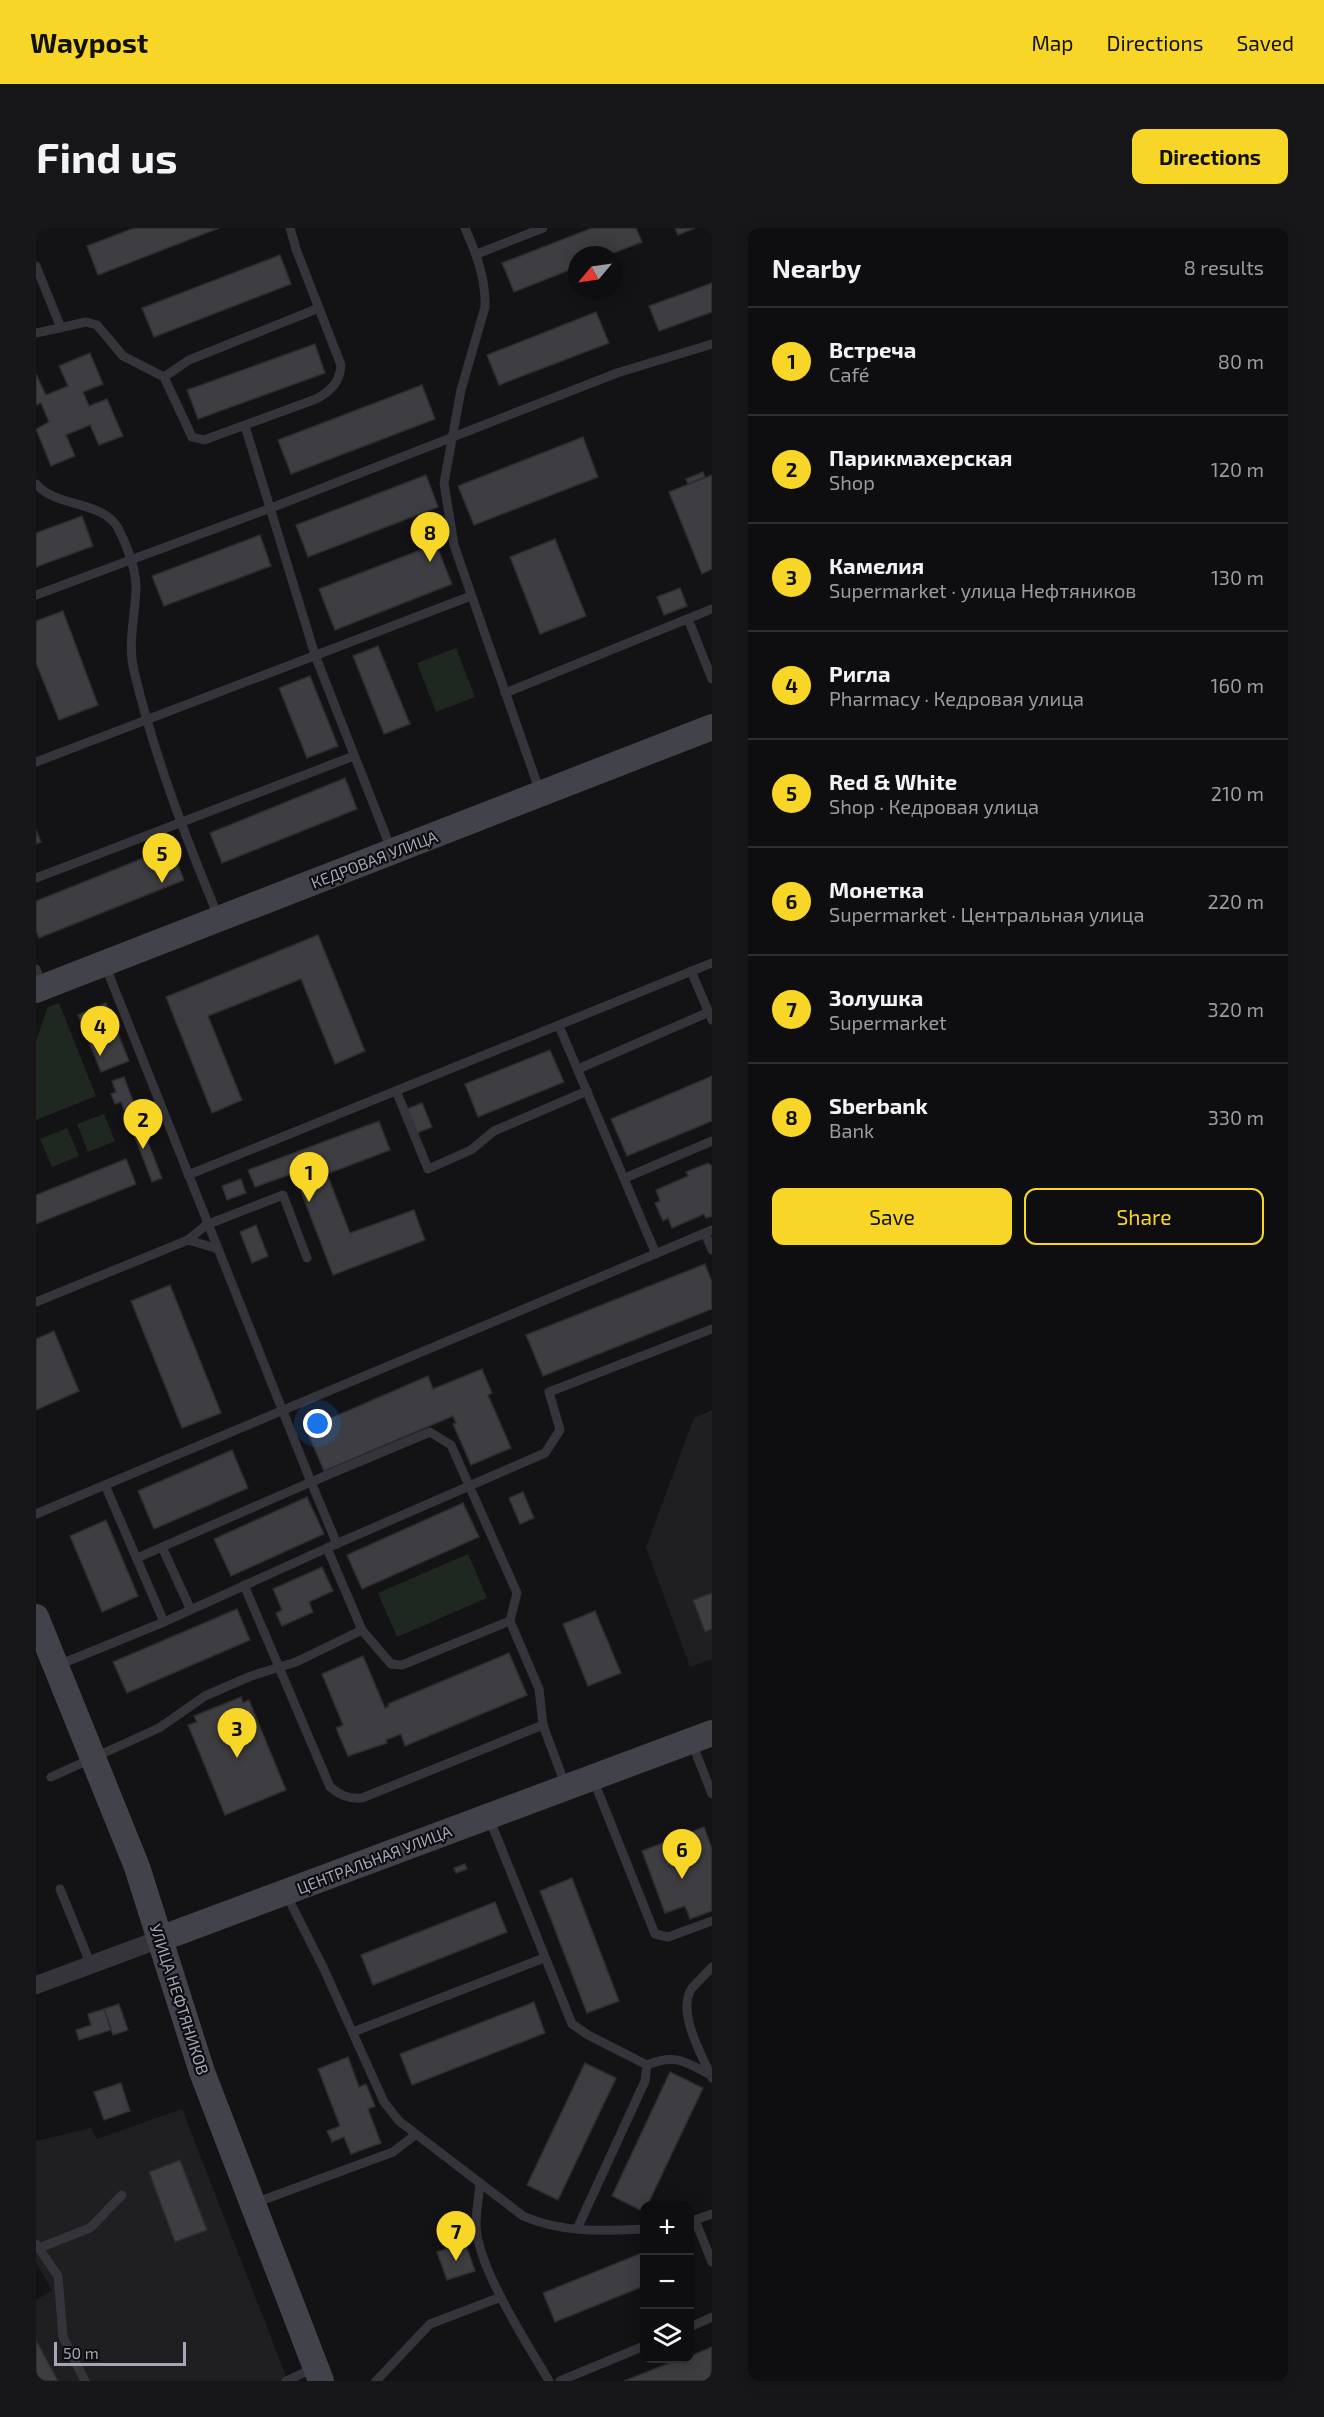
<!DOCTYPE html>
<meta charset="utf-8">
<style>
:root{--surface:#0e0e10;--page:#171719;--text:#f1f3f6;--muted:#9b9c9f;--line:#2e2e30;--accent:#f8d627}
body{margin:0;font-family:"Exo 2",sans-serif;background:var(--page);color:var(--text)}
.controls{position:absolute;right:18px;bottom:18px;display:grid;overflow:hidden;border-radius:12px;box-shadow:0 3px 15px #0003}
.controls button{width:54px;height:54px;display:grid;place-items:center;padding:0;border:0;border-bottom:2px solid var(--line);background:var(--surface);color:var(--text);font:30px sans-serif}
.compass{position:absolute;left:532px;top:18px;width:54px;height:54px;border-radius:50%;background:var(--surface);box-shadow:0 3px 15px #0003;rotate:241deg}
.scale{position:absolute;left:18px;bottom:15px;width:132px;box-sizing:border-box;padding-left:6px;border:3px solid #a4a6b6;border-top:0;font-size:16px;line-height:21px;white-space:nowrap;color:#a4a6b6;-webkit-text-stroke:4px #0e0e10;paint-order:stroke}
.you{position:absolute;left:282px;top:1196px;width:21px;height:21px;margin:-15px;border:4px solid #fff;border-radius:50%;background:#1a73e8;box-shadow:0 0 0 9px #1a73e833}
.badge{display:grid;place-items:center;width:39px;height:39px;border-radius:50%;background:var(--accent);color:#111;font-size:20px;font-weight:700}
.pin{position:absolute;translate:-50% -50px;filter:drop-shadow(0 2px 3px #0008)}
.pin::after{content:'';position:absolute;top:32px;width:21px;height:18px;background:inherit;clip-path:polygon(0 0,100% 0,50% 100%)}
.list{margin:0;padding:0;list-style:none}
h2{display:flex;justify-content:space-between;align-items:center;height:78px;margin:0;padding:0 24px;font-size:26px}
h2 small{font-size:20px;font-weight:400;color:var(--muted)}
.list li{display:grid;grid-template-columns:39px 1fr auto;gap:18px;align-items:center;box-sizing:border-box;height:108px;padding:0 24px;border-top:2px solid var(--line)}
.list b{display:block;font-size:22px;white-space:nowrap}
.list p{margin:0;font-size:20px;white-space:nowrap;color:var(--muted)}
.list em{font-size:20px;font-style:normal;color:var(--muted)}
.actions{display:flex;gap:12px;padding:18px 24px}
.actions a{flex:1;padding:14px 0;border:2px solid var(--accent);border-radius:12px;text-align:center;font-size:21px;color:var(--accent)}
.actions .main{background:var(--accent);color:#111}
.icon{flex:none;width:33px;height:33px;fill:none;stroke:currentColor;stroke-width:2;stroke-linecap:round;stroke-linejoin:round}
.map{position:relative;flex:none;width:676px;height:2153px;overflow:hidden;border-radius:12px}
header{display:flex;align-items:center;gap:36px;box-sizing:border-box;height:84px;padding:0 30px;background:var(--accent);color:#111}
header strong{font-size:28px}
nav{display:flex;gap:33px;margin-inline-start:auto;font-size:21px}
.intro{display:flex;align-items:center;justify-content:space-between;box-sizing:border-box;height:144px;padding:0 36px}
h1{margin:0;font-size:42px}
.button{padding:15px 27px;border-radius:12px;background:var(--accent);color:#111;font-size:21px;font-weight:700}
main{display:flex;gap:36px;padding:0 36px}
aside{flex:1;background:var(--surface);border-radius:12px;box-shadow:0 3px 15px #0003}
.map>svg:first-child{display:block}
.built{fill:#1f1f22}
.green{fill:#1f2721}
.building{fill:#3d3d42;stroke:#2d2d31;stroke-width:1.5}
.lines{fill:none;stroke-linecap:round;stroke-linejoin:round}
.lane{stroke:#34343a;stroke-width:9}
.street{stroke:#34343a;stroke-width:18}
.secondary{stroke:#42424a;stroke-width:26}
.labels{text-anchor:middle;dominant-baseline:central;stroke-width:4.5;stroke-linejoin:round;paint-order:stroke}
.street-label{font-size:16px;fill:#a4a6b6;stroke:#0e0e10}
</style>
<header>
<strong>Waypost</strong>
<nav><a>Map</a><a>Directions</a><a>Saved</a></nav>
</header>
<div class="intro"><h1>Find us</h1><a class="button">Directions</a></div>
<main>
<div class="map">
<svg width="676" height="2153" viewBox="0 0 676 2153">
<rect width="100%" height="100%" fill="#131315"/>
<!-- built -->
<g class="built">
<polygon points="676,1182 676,1431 654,1439 610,1319 658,1190"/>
<polygon points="146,1881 252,2153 0,2153 0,2072 16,2062 0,2035 0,1913 55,1900 61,1911"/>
</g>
<!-- green -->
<g class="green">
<polygon points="420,420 439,469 400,484 381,435"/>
<polygon points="23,775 60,868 0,892 0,813 12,779"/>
<polygon points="68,886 79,913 52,924 41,896"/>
<polygon points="31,900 43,928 16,939 4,911"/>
<polygon points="432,1326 451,1370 361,1409 342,1365"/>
</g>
<!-- building -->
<g class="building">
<polygon points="98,0 183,0 62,47 51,18"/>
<polygon points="556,0 600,0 606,14 572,27 541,27 541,39 478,64 466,35"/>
<polygon points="639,0 659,0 642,7"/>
<polygon points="244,27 255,56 118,109 106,80"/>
<polygon points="676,55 676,84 623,103 613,78"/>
<polygon points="560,84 573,115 463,157 451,127"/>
<polygon points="279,116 289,145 162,191 151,162"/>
<polygon points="54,125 67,156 47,164 53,178 71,171 87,208 63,217 54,197 30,207 39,228 15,238 0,201 13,194 5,175 0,177 0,146 10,167 32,158 23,138"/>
<polygon points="386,157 399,191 255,246 242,212"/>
<polygon points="547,209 562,249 438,297 422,258"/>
<polygon points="667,244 669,249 652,256 650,251"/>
<polygon points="390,247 402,279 272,329 260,297"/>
<polygon points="676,247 676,341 666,346 633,264"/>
<polygon points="46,288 57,318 0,339 0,305"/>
<polygon points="224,307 235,338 128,378 116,348"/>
<polygon points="519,311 550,388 504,406 474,329"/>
<polygon points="400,316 416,356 299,402 283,361"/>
<polygon points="644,360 651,378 628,387 621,369"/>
<polygon points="27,383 62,477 23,492 0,435 0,393"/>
<polygon points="342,418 374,496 348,506 317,428"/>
<polygon points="274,448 302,518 271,530 243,460"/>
<polygon points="309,550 321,581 186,635 174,605"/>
<polygon points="0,602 5,614 0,616"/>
<polygon points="135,619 148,652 3,710 0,703 0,673"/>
<polygon points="282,707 329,823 299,836 265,751 172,788 206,872 176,885 130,769"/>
<polygon points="70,775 93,833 65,844 42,787"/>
<polygon points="514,822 528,854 442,889 429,856"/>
<polygon points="676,848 676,893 591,928 575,891"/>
<polygon points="88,849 99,878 88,882 85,874 79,876 75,866 80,864 76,853"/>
<polygon points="386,875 396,899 381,905 371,881"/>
<polygon points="100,883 126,950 116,954 90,886"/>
<polygon points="343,893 354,922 291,946 314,1005 378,982 389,1012 297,1047 258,945 219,959 212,942"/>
<polygon points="90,931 100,956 0,996 0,967"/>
<polygon points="672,935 676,938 676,988 670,990 668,986 636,1000 632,990 627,993 619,975 624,973 620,962 652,948 650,944"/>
<polygon points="205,951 210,965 191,972 186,958"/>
<polygon points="220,997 232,1028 216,1035 204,1004"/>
<polygon points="669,1036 676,1054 676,1081 507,1148 490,1107"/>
<polygon points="134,1057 185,1185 146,1200 95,1073"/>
<polygon points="18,1103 43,1163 0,1182 0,1111"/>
<polygon points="446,1141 456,1165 452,1167 475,1220 435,1237 417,1196 420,1195 417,1188 288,1243 270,1201 392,1148 397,1161"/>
<polygon points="196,1222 212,1260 118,1301 102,1263"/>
<polygon points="487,1264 498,1290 484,1296 473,1270"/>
<polygon points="271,1269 288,1306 195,1348 178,1311"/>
<polygon points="427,1275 443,1309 326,1361 311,1327"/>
<polygon points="70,1292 102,1368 66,1384 34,1308"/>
<polygon points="286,1339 297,1363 273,1374 277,1384 246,1398 240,1385 246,1382 237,1361"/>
<polygon points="676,1365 676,1401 669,1404 657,1372"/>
<polygon points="201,1381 214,1412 91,1465 77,1434"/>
<polygon points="559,1383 585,1445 552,1458 527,1396"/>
<polygon points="473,1425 491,1467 369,1518 365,1506 350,1512 351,1515 312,1528 300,1500 307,1497 286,1446 327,1428 349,1480 353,1478 352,1476"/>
<polygon points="205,1469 207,1475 213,1472 250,1562 189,1587 152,1497 161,1494 158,1488"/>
<polygon points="668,1599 676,1621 676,1683 654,1691 649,1678 629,1685 606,1623"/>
<polygon points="429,1636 431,1641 420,1645 418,1640"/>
<polygon points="536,1650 583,1773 551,1785 504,1663"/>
<polygon points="459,1674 471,1704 337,1757 325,1727"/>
<polygon points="498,1774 509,1805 376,1857 364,1826"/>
<polygon points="83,1776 92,1802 77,1807 68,1781"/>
<polygon points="68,1781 75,1802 43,1812 40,1802 55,1797 52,1786"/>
<polygon points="312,1829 323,1859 330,1856 339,1878 332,1881 345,1915 315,1926 308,1909 296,1914 291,1903 304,1898 282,1841"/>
<polygon points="549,1835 580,1850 522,1972 491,1957"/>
<polygon points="634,1844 667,1860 611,1978 608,1978 608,1984 576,1968"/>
<polygon points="85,1855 94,1883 68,1892 58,1864"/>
<polygon points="144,1932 171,2002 139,2014 113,1944"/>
<polygon points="429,2014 439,2043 411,2052 401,2024"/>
<polygon points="608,2024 608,2058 519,2094 507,2065"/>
<polygon points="0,2112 22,2153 0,2153"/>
<polygon points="676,2119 675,2153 588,2153 646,2130 654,2130 654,2128"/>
</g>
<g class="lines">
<!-- lane -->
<g class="lane">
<path d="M 429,0 C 440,25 450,51 449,79 L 425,162 L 408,255 L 418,317 L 504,564"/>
<polyline points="441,26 507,0"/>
<polyline points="0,38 25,100"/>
<path d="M 0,105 L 50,94 L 61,97 L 87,128 L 128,149 L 156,209 L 168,212 L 280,171 C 295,163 304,154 305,137 L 260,21 L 254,0"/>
<polyline points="128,149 153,132 283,80"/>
<polyline points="209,198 279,427 355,621"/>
<path d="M 0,256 C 20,280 66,272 82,300 C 90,316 99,339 100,357 C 100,386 91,414 98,443 C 118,527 149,608 182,688"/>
<polyline points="0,367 235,280 581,145 676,116"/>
<polyline points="652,391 676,451"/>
<polyline points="469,465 676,381"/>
<polyline points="0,534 435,368"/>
<polyline points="0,650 318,528"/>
<polyline points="69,737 275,1254 101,1330"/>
<polyline points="0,741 6,757"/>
<polyline points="655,743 676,792"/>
<polyline points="523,798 620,1026"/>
<polyline points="542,841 673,784"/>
<polyline points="361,865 392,941 435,922 458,903 551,863"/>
<polyline points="152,947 676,735"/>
<polyline points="589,950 676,913"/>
<polyline points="676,1002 669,1005 676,1022"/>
<polyline points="152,1012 179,1020"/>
<polyline points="0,1074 152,1012 170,997 247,967 271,1030"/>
<polyline points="69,1257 128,1394"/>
<polyline points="0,1286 669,1005"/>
<polyline points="301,1316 275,1254 394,1204 415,1217 481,1365 474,1393"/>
<polyline points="126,1319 154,1380"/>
<polyline points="291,1320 509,1225 524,1202 513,1164 676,1101"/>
<path d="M 208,1357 L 294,1559 C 304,1567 312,1571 326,1570 L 507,1497"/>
<polyline points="20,1438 128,1394 291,1320 326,1402"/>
<polyline points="656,1515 676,1566"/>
<polyline points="15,1549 123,1500 169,1468 215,1448 260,1434 326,1402 355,1436 366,1437 474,1393 503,1461 507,1497 530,1559"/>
<polyline points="557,1551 619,1706 632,1709 676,1693"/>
<polyline points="453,1590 536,1796 552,1807 611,1837 609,1853 541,2001"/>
<polyline points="24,1661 55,1737"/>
<path d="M 250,1666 L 287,1739 L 348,1874 L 363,1893 L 487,1988 C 525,2005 567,2003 608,2001"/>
<path d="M 676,1739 C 670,1746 662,1753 656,1760 C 640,1783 666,1828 676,1850"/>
<polyline points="317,1804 508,1730"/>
<path d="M 611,1837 C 640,1825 649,1834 675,1847"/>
<path d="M 444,1955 C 443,1969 440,1983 440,1997 C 441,2039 491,2115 513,2153"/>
<polyline points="219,1975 357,1924 379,1907"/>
<polyline points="659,1992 676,2034"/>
<polyline points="656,1993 676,1986"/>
<polyline points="0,2016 22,2048 27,2109 49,2153"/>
<polyline points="3,2020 54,2000 86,1967"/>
<polyline points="654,2099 676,2089"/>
<polyline points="250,2153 278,2140"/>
<polyline points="340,2153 394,2096 465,2069"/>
<polyline points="524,2153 608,2118"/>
</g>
<!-- street -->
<polyline class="street" points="0,1757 124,1711"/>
<!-- secondary -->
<g class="secondary">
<polyline points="0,762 676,499"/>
<polyline points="0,1389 101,1639 166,1844 285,2153"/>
<polyline points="124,1711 676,1505"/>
</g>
</g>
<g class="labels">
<!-- street labels -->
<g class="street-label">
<text transform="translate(338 631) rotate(-21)">КЕДРОВАЯ УЛИЦА</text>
<text transform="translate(338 1631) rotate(-21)">ЦЕНТРАЛЬНАЯ УЛИЦА</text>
<text transform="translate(144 1771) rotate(72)">УЛИЦА НЕФТЯНИКОВ</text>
</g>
</g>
</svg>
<div class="controls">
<button>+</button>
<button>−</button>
<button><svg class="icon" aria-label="layers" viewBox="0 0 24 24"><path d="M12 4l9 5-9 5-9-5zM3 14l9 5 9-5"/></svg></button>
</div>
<svg class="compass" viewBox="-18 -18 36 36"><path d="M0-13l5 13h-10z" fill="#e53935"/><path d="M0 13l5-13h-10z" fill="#9b9c9f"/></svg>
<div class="scale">50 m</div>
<div class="you"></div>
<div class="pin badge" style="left:273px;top:974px">1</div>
<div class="pin badge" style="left:107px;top:921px">2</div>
<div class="pin badge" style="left:201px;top:1530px">3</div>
<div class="pin badge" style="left:64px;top:828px">4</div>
<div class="pin badge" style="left:126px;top:655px">5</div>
<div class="pin badge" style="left:646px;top:1651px">6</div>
<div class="pin badge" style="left:420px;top:2033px">7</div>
<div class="pin badge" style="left:394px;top:334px">8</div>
</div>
<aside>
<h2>Nearby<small>8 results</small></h2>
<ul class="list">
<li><span class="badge">1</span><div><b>Встреча</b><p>Café</p></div><em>80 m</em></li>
<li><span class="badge">2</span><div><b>Парикмахерская</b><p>Shop</p></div><em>120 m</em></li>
<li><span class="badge">3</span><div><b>Камелия</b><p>Supermarket · улица Нефтяников</p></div><em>130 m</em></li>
<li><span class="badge">4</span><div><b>Ригла</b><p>Pharmacy · Кедровая улица</p></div><em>160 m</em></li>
<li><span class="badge">5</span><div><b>Red &amp; White</b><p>Shop · Кедровая улица</p></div><em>210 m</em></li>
<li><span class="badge">6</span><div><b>Монетка</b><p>Supermarket · Центральная улица</p></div><em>220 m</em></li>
<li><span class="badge">7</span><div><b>Золушка</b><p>Supermarket</p></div><em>320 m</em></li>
<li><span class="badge">8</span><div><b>Sberbank</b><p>Bank</p></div><em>330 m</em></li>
</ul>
<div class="actions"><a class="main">Save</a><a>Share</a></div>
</aside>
</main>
